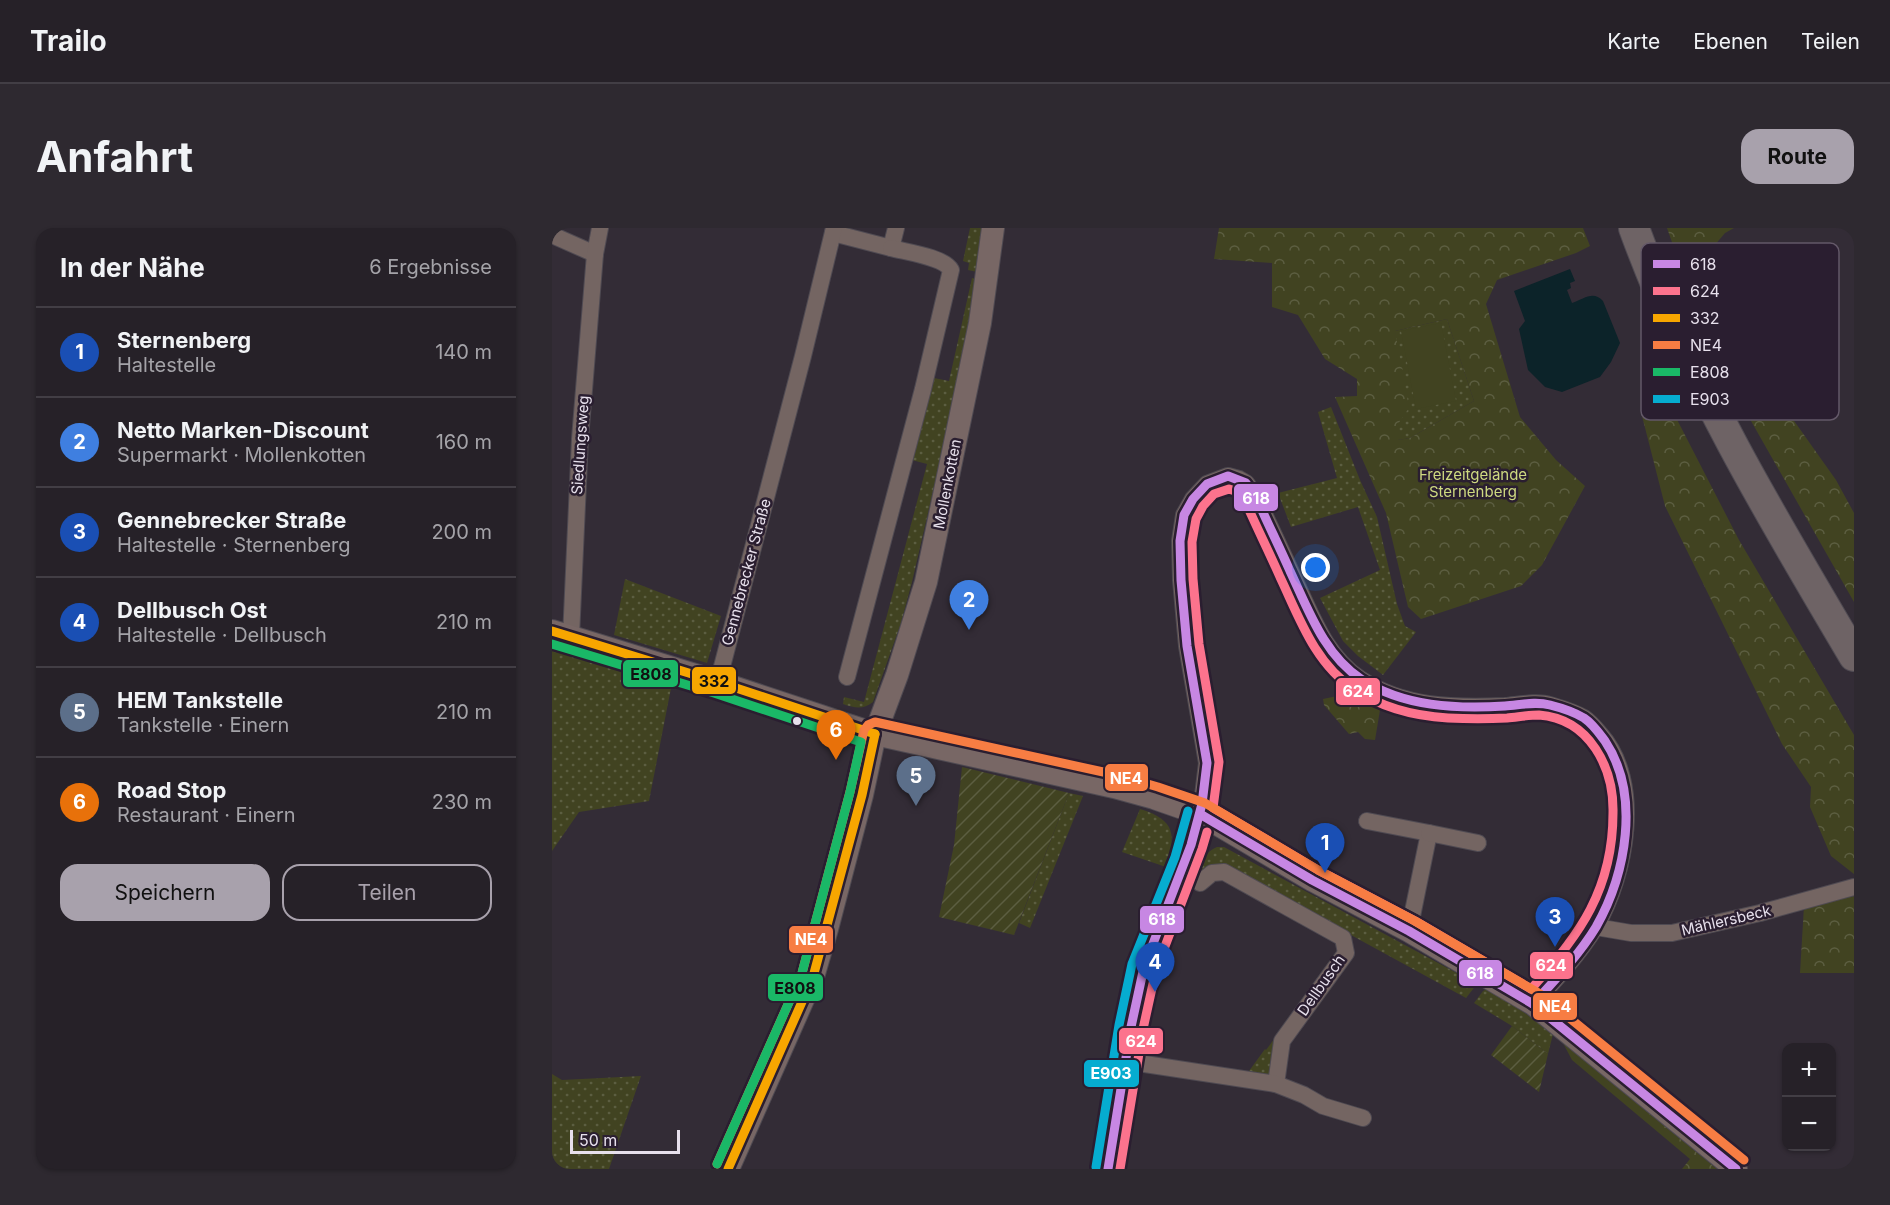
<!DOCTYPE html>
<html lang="de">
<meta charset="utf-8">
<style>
:root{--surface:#262128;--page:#2e2930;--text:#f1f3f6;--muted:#a4a3a8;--line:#423e45;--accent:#a8a1ac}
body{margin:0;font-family:Inter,sans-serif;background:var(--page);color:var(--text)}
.controls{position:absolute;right:18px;bottom:18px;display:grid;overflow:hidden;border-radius:12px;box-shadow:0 2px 4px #0004}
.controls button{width:54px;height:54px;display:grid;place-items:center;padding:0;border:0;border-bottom:2px solid var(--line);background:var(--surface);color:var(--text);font:30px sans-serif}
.scale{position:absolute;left:18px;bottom:15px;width:110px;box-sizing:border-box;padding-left:6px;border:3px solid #e7e0ec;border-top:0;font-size:16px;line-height:21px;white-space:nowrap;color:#e7e0ec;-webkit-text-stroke:4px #2a1e30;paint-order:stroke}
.you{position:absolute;left:764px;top:340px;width:21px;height:21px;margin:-15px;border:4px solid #fff;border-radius:50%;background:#1a73e8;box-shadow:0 0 0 9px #1a73e833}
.badge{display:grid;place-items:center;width:39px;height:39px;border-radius:50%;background:var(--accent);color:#fff;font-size:20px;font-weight:700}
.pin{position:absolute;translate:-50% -50px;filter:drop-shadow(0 2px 3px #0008)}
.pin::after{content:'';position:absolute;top:32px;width:21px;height:18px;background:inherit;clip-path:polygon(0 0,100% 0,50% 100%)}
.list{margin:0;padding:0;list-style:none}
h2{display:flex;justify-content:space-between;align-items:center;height:78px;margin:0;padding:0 24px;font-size:26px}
h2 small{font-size:20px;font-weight:400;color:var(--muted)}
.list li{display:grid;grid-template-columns:39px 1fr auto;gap:18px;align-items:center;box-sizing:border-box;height:90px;padding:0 24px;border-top:2px solid var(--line)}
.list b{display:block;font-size:22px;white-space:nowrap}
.list p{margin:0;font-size:20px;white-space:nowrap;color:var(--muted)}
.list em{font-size:20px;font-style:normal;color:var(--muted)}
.actions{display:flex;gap:12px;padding:18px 24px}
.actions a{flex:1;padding:14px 0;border:2px solid var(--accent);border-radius:18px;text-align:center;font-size:21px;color:var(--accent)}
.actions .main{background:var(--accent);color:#111}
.map{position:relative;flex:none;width:1302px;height:941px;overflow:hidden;border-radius:18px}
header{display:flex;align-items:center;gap:36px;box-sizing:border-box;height:84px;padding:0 30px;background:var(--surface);border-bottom:2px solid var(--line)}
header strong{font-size:28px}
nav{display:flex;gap:33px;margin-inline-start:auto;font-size:21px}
.intro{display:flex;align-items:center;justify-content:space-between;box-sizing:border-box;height:144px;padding:0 36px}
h1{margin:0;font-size:42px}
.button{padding:15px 27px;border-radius:18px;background:var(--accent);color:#111;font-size:21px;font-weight:700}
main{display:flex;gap:36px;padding:0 36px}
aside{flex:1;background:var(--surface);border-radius:18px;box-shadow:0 2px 4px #0004}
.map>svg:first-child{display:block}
.grass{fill:url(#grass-dots)}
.forest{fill:url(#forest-crowns);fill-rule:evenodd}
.garden{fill:url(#garden-furrows)}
.pitch{fill:#414321}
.water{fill:#0c2329}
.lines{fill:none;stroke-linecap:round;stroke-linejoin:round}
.street-casing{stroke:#4f4a52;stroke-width:18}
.secondary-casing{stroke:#4f4a52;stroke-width:24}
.highway-casing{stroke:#4f4a52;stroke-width:32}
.street{stroke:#746562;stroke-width:16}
.secondary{stroke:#786765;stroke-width:22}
.highway{stroke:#6e6365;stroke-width:30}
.bus-1-casing{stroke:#2a1e30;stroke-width:14}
.bus-2-casing{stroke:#2a1e30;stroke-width:14}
.bus-3-casing{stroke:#2a1e30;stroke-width:14}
.bus-4-casing{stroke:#2a1e30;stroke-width:14}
.bus-5-casing{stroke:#2a1e30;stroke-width:14}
.bus-6-casing{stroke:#2a1e30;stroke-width:14}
.bus-1{stroke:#c787e3;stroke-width:9}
.bus-2{stroke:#fc738d;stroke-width:9}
.bus-3{stroke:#f7a600;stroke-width:9}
.bus-4{stroke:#f77d43;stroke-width:9}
.bus-5{stroke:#1ab867;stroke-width:9}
.bus-6{stroke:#06acd0;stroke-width:9}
.bus-dot{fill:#e7e0ec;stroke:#2a1e30;stroke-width:2}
.labels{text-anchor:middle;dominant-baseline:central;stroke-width:5;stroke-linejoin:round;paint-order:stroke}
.street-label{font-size:15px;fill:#e7e0ec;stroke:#2a1e30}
.park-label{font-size:15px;fill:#ced980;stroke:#2a1e30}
.key{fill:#2a1e30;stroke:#635868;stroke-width:1.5}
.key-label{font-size:16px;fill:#e7e0ec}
.line-badge{stroke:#2a1e30;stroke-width:2}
.badge-label{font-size:16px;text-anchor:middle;font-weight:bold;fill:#fff}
.pale-badge-label{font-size:16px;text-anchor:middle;font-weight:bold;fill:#111}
</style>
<header>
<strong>Trailo</strong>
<nav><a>Karte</a><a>Ebenen</a><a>Teilen</a></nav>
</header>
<div class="intro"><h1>Anfahrt</h1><a class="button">Route</a></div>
<main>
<aside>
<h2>In der Nähe<small>6 Ergebnisse</small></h2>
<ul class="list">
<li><span class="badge" style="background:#1a4fb4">1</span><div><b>Sternenberg</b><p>Haltestelle</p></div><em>140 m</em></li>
<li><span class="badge" style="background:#3f7fe0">2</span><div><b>Netto Marken-Discount</b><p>Supermarkt · Mollenkotten</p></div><em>160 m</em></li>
<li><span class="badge" style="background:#1a4fb4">3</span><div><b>Gennebrecker Straße</b><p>Haltestelle · Sternenberg</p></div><em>200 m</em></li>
<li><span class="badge" style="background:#1a4fb4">4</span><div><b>Dellbusch Ost</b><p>Haltestelle · Dellbusch</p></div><em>210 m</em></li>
<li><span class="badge" style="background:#5c6f8a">5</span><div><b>HEM Tankstelle</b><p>Tankstelle · Einern</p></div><em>210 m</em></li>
<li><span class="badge" style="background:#e8710a">6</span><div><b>Road Stop</b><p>Restaurant · Einern</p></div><em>230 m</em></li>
</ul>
<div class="actions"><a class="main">Speichern</a><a>Teilen</a></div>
</aside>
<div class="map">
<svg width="1302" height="941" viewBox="0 0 1302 941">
<defs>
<pattern id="grass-dots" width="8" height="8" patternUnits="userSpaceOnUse" patternTransform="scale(1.5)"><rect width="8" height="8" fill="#414321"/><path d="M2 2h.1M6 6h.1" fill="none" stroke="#5c5e41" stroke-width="1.8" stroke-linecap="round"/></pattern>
<pattern id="forest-crowns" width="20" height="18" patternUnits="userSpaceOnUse" patternTransform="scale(1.5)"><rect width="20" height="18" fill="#414321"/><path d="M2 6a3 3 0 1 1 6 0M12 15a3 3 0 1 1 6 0" fill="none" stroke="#5c5e41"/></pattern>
<pattern id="garden-furrows" width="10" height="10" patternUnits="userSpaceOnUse" patternTransform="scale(1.5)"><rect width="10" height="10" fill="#414321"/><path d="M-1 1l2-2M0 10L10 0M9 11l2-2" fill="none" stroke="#5c5e41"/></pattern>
</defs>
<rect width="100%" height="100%" fill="#332c36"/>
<!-- grass -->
<g class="grass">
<polygon points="418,0 432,0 425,44 416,42 417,35 411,33"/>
<path d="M 420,50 L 424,51 L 404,164 L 360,354 L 349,395 L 321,474 C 311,482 303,480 291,476 L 292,469 L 312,474 L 375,236 L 356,231 L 377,149 L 397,153 Z"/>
<polygon points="895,91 922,173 858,210 846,212 843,103"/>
<polygon points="779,179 808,252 825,289 845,376 853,398 864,404 831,447 806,428 791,413 768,370 828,342 806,279 739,299 726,265 785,250 766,184"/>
<polygon points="73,351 169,388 155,435 62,407"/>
<polygon points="0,418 120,455 97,573 27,584 0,623"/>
<polygon points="517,565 531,568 478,700 467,695"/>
<path d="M 588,581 C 624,592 624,607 614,639 L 570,624 Z"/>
<path d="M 665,619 L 672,619 L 925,756 L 914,770 L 678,641 L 641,656 C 647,641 650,625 665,619 Z"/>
<polygon points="935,761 961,776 1001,806 996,826 960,798 922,775 931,763"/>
<polygon points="737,791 721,848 697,843 713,821 714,822"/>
<polygon points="0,846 10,852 89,848 57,941 0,941"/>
</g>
<!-- forest -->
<g class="forest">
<path d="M 667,0 L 1031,0 L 1038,18 L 1024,25 L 945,52 L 934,76 L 968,189 L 1004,232 L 1033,258 L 990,337 L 969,358 L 869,391 L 856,379 L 834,285 L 783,169 L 805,168 L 805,151 L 773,131 L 746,87 L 720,79 L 720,35 L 662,31 ZM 895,91 L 922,173 L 858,210 L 846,212 L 846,196 L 857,180 L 843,103 Z"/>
<polygon points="1115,0 1182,0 1173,5 1156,25 1155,40 1218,159 1284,252 1302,285 1302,374 1182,163 1136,60"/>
<polygon points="1117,176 1187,312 1302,507 1302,646 1279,628 1258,579 1259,559 1230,516 1113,278 1089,184"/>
<polygon points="802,459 829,476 823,512 813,511 806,504 797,506 772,477 771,471 795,466"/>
<polygon points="1302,668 1302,745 1248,745 1252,678"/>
<polygon points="1011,815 1165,941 1130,941 1138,931 1020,832"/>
</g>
<!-- garden -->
<g class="garden">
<polygon points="410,539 517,565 462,707 387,689 402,617"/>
<polygon points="960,798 996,826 987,864 939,827"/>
</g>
<!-- pitch -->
<polygon class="pitch" points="889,95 904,173 864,181 849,103"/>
<!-- water -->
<path class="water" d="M 1018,41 L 1023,53 L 1018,55 L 1019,60 L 1015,62 L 1020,75 C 1032,71 1041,62 1051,73 L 1068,115 L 1059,134 L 1048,149 L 1010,164 L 993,159 L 976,142 L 967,101 L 973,93 L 962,63 Z"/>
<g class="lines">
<!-- street casing -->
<g class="street-casing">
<g id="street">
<polyline points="281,5 339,20 344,0"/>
<polyline points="0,7 43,26"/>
<polyline points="19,409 28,211 43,26 48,0"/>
<path d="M 295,449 L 371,161 L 399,42 C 392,29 354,24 339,20"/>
<polyline points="166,454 251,128 282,0"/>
<polyline points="815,593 877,605 857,703"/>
<polyline points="877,605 926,615"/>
<polyline points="648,655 660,645 672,644 791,710 794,725 730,813 724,856"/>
<polyline points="1044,699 1079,705 1120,705 1208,685 1302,659"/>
<polyline points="573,833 724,856 752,867 771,878 811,890"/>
<path d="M 556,941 L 579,799 L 592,739 L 639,617 L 650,576 L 655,535 L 635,418 L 629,352 L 628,313 L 632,287 L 641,271 L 655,256 L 676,248 L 687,251 L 694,255 L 704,269 C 717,297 731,326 744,355 C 761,391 774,428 808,451 C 852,480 902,480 953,478 C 966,477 985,473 998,477 C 1008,480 1022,484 1032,490 C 1038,494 1043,500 1048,506 C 1091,554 1074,646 1044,698 C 1027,726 1003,752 981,776"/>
</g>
</g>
<!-- secondary casing -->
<g class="secondary-casing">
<g id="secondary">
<polyline points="0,403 166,454 323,506 562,559 602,570 648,586 760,652 857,703 981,776 1184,941"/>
<polyline points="176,941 261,749 275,701 310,567 323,506 345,447 374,354 428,95 441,0"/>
</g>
</g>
<!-- highway casing -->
<g class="highway-casing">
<path id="highway" d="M 1082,0 C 1137,151 1220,290 1302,428"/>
</g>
<!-- street -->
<use href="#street" class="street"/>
<!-- secondary -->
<use href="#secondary" class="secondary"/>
<!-- highway -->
<use href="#highway" class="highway"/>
<!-- bus-1 casing -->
<g class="bus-1-casing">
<g id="bus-1">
<polyline points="648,586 760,652 857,703 981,776 1184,941"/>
<path d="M 556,941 L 579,799 L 592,739 L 639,617 L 650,576 L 655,535 L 635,418 L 629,352 L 628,313 L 632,287 L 641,271 L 655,256 L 676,248 L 694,255 L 704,269 C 715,294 727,318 738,343 C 756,381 772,427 809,451 C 851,479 905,481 953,478 C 968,477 983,473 998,477 C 1010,480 1022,484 1032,490 C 1041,496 1047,505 1053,513 C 1089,567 1074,646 1044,699 C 1027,727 1003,752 981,776"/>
</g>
</g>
<!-- bus-2 casing -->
<g class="bus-2-casing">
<g id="bus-2">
<path d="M 677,261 L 686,264 L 694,275 C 705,300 717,324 728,349 C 747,389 763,436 802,461 C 830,480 863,488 896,490 C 916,491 936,491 955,490 C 966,489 977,487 987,487 C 1038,491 1062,540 1061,585 C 1061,661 1028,707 979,761 L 863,693 L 766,642 L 661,580 L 667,534 L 647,416 L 641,351 L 640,314 L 644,291 L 651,278 L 662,266 Z"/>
<polyline points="568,941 591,801 604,742 650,621 655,604"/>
</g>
</g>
<!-- bus-3 casing -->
<g class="bus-3-casing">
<g id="bus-3">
<polyline points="0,403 166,454 323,506"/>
<polyline points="176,941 261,749 310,567 323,506"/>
</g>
</g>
<!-- bus-4 casing -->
<g class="bus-4-casing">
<polyline id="bus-4" points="165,936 250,745 298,564 312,502 316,497 323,494 565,547 606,559 653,575 766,642 863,693 988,766 1192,932"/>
</g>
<!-- bus-5 casing -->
<g class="bus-5-casing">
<polyline id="bus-5" points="0,416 162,465 309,514 298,564 250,745 165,936"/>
</g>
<!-- bus-6 casing -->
<g class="bus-6-casing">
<polyline id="bus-6" points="544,939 567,797 580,736 623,629 636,583"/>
</g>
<!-- bus-1 -->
<use href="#bus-1" class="bus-1"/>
<!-- bus-2 -->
<use href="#bus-2" class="bus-2"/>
<!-- bus-3 -->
<use href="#bus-3" class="bus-3"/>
<!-- bus-4 -->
<use href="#bus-4" class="bus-4"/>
<!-- bus-5 -->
<use href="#bus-5" class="bus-5"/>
<!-- bus-6 -->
<use href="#bus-6" class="bus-6"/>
</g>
<!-- markers -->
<circle class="bus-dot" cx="245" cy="493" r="5"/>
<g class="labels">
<!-- street labels -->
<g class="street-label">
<text transform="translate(28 217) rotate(-86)">Siedlungsweg</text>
<text transform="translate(395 256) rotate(-79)">Mollenkotten</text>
<text transform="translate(194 344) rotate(-75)">Gennebrecker Straße</text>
<text transform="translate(1174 692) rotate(-13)">Mählersbeck</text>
<text transform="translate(769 757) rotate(-55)">Dellbusch</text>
</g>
<!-- park labels -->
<g class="park-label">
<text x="921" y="246">Freizeitgelände<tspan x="921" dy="17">Sternenberg</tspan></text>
</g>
</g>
<!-- legend -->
<rect x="1089" y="15" width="198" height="177" rx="9" class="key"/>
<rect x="1101" y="32" width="27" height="8" fill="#c787e3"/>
<rect x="1101" y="59" width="27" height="8" fill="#fc738d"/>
<rect x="1101" y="86" width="27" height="8" fill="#f7a600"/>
<rect x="1101" y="113" width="27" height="8" fill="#f77d43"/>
<rect x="1101" y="140" width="27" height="8" fill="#1ab867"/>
<rect x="1101" y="167" width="27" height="8" fill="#06acd0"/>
<g class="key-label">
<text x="1138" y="42">618</text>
<text x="1138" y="69">624</text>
<text x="1138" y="96">332</text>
<text x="1138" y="123">NE4</text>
<text x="1138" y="150">E808</text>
<text x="1138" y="177">E903</text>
</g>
<g class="line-badge">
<rect x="681" y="255" width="46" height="29" rx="6" fill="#c787e3"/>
<rect x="70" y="431" width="57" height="29" rx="6" fill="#1ab867"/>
<rect x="139" y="438" width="46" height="29" rx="6" fill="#f7a600"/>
<rect x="783" y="449" width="46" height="29" rx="6" fill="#fc738d"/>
<rect x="552" y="535" width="45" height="29" rx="6" fill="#f77d43"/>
<rect x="587" y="677" width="46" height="29" rx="6" fill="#c787e3"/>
<rect x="236" y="697" width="46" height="29" rx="6" fill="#f77d43"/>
<rect x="977" y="723" width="45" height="29" rx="6" fill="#fc738d"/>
<rect x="906" y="731" width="45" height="28" rx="6" fill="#c787e3"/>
<rect x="215" y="745" width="57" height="29" rx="6" fill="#1ab867"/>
<rect x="980" y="764" width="46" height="29" rx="6" fill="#f77d43"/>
<rect x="566" y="799" width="46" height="28" rx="6" fill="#fc738d"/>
<rect x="531" y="831" width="57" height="29" rx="6" fill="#06acd0"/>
</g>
<g class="badge-label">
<text x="704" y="276">618</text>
<text x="806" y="469">624</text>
<text x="574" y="556">NE4</text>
<text x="610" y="697">618</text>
<text x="259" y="717">NE4</text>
<text x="999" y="743">624</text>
<text x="928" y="751">618</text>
<text x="1003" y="784">NE4</text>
<text x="589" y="819">624</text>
<text x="559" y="851">E903</text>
</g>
<g class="pale-badge-label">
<text x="99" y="452">E808</text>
<text x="162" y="459">332</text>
<text x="243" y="766">E808</text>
</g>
</svg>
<div class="controls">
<button>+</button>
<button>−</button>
</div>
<div class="scale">50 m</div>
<div class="you"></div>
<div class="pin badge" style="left:773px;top:645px;background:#1a4fb4">1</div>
<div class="pin badge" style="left:417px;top:402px;background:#3f7fe0">2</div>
<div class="pin badge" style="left:1003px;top:719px;background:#1a4fb4">3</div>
<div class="pin badge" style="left:603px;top:764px;background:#1a4fb4">4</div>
<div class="pin badge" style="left:364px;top:578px;background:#5c6f8a">5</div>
<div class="pin badge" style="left:284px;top:532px;background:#e8710a">6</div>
</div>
</main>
